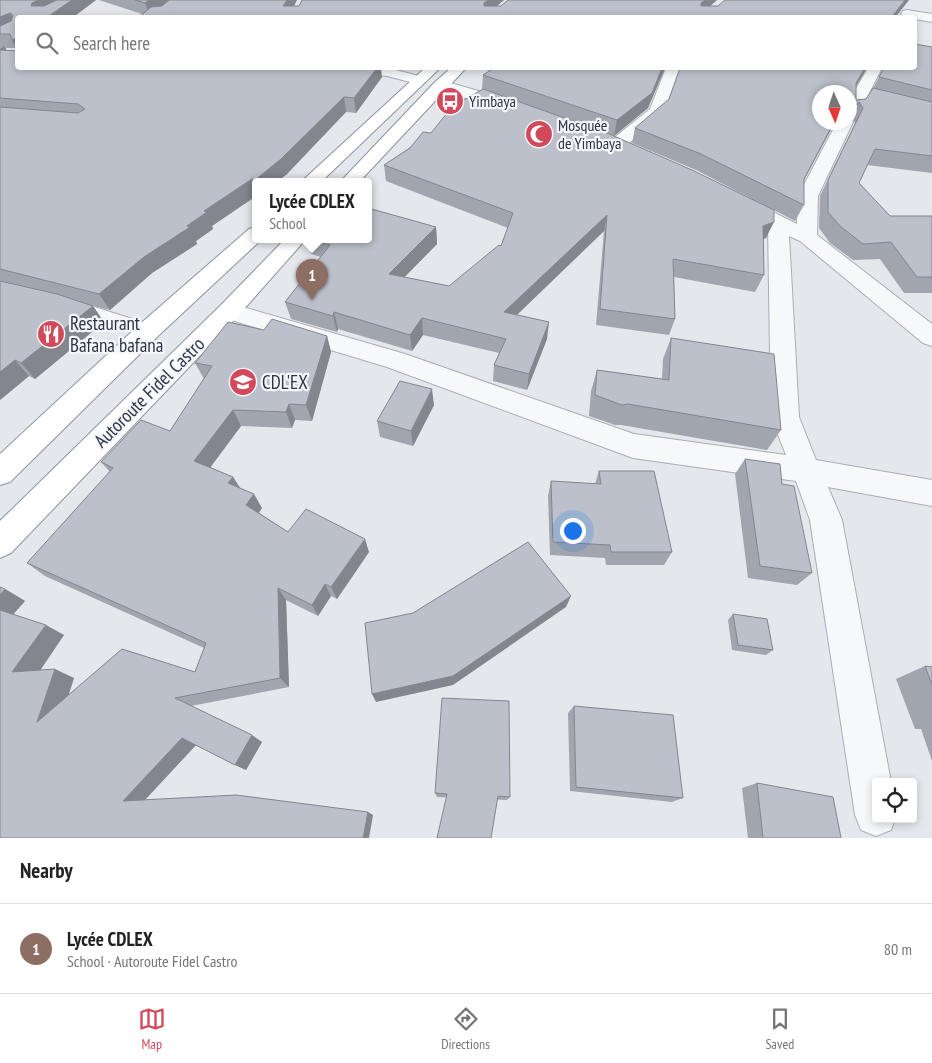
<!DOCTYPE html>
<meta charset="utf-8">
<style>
:root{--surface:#fff;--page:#f2f2f2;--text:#222;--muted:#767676;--line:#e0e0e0;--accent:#d1495b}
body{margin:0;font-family:"PT Sans Narrow",sans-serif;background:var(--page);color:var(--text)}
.controls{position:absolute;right:15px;bottom:15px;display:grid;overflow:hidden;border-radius:5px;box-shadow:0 2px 8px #0003}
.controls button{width:45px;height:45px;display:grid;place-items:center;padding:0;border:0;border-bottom:1px solid var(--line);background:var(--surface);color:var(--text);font:25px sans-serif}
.compass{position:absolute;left:812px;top:85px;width:45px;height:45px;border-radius:50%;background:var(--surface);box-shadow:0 2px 8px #0003;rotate:177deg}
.you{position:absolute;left:572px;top:530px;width:18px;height:18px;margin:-12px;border:4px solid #fff;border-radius:50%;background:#1a73e8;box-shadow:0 0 0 8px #1a73e833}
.badge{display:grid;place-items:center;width:32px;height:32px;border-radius:50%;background:var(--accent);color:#fff;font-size:16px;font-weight:700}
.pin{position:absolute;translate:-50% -41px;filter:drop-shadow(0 1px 2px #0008)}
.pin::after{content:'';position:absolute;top:26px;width:18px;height:15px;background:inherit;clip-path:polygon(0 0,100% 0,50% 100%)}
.popup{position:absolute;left:252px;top:178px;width:120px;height:65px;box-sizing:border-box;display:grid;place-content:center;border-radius:5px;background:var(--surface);filter:drop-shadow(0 1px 4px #0005);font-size:16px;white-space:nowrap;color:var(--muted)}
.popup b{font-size:19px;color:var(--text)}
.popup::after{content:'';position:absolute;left:50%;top:100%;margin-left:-10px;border:10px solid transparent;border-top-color:var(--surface)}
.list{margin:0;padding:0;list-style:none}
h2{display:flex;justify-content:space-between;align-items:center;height:65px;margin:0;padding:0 20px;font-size:21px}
h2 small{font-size:16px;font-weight:400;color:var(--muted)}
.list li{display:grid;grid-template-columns:32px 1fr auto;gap:15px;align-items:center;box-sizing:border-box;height:90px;padding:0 20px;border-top:1px solid var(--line)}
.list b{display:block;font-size:19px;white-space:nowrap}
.list p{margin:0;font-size:16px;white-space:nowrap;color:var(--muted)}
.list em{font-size:16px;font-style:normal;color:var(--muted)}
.icon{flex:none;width:28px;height:28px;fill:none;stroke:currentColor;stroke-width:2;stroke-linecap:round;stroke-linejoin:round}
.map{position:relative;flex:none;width:932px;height:838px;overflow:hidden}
.search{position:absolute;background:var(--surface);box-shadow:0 2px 8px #0003;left:15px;right:15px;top:15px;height:55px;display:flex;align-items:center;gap:12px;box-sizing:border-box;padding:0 18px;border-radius:5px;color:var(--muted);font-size:19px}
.sheet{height:155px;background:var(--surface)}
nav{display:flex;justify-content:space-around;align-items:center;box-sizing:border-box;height:70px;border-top:1px solid var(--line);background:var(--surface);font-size:14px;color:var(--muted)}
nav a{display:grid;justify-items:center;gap:2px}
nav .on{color:var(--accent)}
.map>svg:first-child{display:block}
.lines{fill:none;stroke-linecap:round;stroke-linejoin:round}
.lane-casing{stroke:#a9aeb7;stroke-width:2}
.street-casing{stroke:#a9aeb7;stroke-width:2}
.highway-casing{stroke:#8b94a3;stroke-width:2}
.lane{fill:#f7f8fa;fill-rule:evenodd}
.street{fill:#f7f8fa;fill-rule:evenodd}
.highway{fill:#fff;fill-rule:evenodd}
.wall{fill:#a1a5ae}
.shaded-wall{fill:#83868d}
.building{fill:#bbc0ca;stroke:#83868d}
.labels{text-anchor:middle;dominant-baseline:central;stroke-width:4.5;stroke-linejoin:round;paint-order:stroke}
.far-poi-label{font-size:16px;fill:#2b3445;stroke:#f4f6f9;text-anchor:start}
.poi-label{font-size:19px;fill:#2b3445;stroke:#f4f6f9;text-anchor:start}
.street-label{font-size:19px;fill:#2b3445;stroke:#f4f6f9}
</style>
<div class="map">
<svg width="932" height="838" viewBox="0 0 932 838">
<rect width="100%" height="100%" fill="#e4e7ec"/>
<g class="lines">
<!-- lane casing -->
<g class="lane-casing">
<polygon id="lane" points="76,301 154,326 157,330 154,334 149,335 71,309 69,306 71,303"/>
</g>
<!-- street casing -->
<g class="street-casing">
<g id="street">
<polygon points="907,10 932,14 932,22 903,17 901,14 903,11"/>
<polygon points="340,68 388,68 423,77 425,80 418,84 387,76 347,72"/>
<polygon points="666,68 680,68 663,114 622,149 610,149 607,145 610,141 650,109"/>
<polygon points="868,68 882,68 869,93 932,108 932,118 864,101 857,113 850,114 850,99"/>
<polygon points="440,80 489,94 515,104 517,107 509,112 435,88 432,85"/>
<polygon points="850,118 853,122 818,196 817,235 932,324 932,346 923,343 800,241 789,236 799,417 816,460 932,480 932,506 828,487 842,520 891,782 876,782 876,819 895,819 891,830 876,836 861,830 855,815 810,520 796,481 633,458 387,367 221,317 217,311 221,305 229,303 405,354 634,434 786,455 771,417 768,225 754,215 757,211 771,211 797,224 798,196 837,122 850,122"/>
</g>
</g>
<!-- highway casing -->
<g class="highway-casing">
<g id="highway">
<polygon points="425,68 440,68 322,181 302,181"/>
<polygon points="451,68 466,68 360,181 341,181 435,82"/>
<polygon points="256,227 256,239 262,239 158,336 10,482 0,485 0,454 140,324 249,229"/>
<polygon points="285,239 306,239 237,317 11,553 0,558 0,521 221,305"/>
</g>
</g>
<!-- lane -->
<use href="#lane" class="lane"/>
<!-- street -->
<use href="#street" class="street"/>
<!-- highway -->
<use href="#highway" class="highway"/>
</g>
<!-- wall -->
<g class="wall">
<polygon points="0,0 96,0 72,18 18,18 18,50 16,48 6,48 7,51 382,77 356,113 346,112 286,175 256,181 256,196 212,226 213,229 196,241 197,244 152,273 110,310 93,306 104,322 35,379 29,376 0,400"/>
<polygon points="99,0 297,0 294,6 504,0 496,6 501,6 508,0 717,0 710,6 895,18 142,14"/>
<polygon points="932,47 932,173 867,165 859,183 890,216 932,216 932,293 904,293 880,259 853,260 830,243 819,228 820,196 855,123 851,117 850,119 850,92 804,180 804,205 795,221 774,210 766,238 763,239 764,275 755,292 674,277 675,319 669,335 596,325 604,231 517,315 547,339 527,390 493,381 494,365 499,353 423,335 412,351 338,329 337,332 291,319 285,302 321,257 311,254 307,239 368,239 436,227 437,244 404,277 449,286 501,246 508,228 386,181 384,165 431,133 482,89 483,75 494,68 665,68 648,108 614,136 760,203 696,170 632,143 635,128 856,86 856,100 866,99 873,88 884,68 883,68 914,68"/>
<polygon points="264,330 327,336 331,352 312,421 295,420 292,428 241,426 210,467 233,477 240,488 262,508 259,513 288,532 369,552 337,599 331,596 318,616 286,600 289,687 191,706 262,742 246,770 196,745 145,800 373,815 0,838 5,589 25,601 13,614 64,635 40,670 74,678 68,695 195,672 204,648 45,576 27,563 110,472 101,462 170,431 204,379 195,363"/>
<polygon points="671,338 781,430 767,450 621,425 615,425 589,416 591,391 597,370 662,379 663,359"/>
<polygon points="434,405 413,446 380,437 377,421"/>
<polygon points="745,459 812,573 797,585 748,578 735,474"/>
<polygon points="599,471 672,552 664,565 606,565 605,558 550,555 548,496 551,481 595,484"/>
<polygon points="733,614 773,650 766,655 732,650 728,620"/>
<polygon points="925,666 932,667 932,761 921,729 915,729 896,679"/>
<polygon points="574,706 683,798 672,802 570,791 568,713"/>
<polygon points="757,783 841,838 748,838 742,788"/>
<polygon points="435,793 510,797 507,800 437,797"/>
</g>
<!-- shaded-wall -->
<g class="shaded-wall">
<polygon points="38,0 69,0 38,16 31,6 32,3"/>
<polygon points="72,0 96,0 72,18 46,18"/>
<polygon points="149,0 170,0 150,16 145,3"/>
<polygon points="287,0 297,0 287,18 283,6"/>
<polygon points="488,0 504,0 484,17 484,3"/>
<polygon points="705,0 717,0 698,17 701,3"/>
<polygon points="905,0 909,0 895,18 891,18"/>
<polygon points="10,13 17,26 0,33 0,17"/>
<polygon points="18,37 18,50 12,40"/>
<polygon points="4,46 12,60 0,55 0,49"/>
<polygon points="377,68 381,68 382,77 356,113 354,98"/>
<polygon points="662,68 665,68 648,108 614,136 617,120"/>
<polygon points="865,68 867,68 850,96 856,83"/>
<polygon points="344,97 346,112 286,175 278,181 256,181 256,182 255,180"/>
<polygon points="859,102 851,117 850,119 856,105"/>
<polygon points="834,122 835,122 796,195 804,179"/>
<polygon points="252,179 256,192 256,196 212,226 213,229 196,241 197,244 152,273 110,310 99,294 144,257 187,226 204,211"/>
<polygon points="607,215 604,231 503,328 504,312"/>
<polygon points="774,222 766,238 756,242 763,226"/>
<polygon points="436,227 437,244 391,291 389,274"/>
<polygon points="93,306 104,322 35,379 21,363"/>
<polygon points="334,312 338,329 337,332 333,316"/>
<polygon points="422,318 423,335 412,351 410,335"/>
<polygon points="549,322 547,339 527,390 529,374"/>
<polygon points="327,336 331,352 312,421 306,405"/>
<polygon points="15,360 29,376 0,400 0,372"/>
<polygon points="432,389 434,405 413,446 411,431"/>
<polygon points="289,404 295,420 292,428 286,412"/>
<polygon points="233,410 241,426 204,476 194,461"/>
<polygon points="233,477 242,491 228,483"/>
<polygon points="254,494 262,508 254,519 246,505"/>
<polygon points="365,539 369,552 337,599 331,587"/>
<polygon points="325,584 331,596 318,616 312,605"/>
<polygon points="278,588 286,600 289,687 280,678"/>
<polygon points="5,589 25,601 10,618 0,613 0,595"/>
<polygon points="571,596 566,607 453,685 376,702 372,694"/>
<polygon points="46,625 64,635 33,681 12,672"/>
<polygon points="55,669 74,678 58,729 37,722"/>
<polygon points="252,735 262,742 246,770 235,765"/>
<polygon points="182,738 196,745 141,804 123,801"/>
<polygon points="368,812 373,815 369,838 363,838"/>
</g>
<!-- building -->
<g class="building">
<polygon points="0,0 38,0 32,3 31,6 44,6 57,0 72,0 46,18 18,18 18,37 12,40 10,34 0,34 0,26 11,21 13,15 10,13 0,17"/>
<polygon points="135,0 149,0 145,3"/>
<polygon points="169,0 287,0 283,6 299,6 302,0 488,0 484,3 484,6 501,6 508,0 705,0 701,3 701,6 718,6 725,0 905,0 891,18 138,18 151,7 162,6"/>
<polygon points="914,44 932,47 932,90 879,77 884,68 914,68"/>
<polygon points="0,50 18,51 18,68 377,68 354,98 344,97 281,159 255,180 252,179 204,211 207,212 187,226 190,227 144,257 99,294 0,269 0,107 78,113 85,109 78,104 0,98"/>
<polygon points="494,68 662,68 652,93 617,120 483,75"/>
<polygon points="680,68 865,68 856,83 856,100 866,99 873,88 932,102 932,156 875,149 859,183 890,216 932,216 932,277 917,277 891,242 863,244 840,226 828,212 828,180 863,108 859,102 856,105 850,105 850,92 820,92 820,122 834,122 804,179 804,205 701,154 635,128 669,99"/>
<polygon points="483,89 607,133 692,170 774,210 774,222 763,226 764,275 673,259 675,319 600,309 607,215 504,312 549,322 529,374 494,365 506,339 422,318 410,335 334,312 333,316 285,302 330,245 310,239 368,239 368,208 436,227 389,274 449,286 499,245 501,246 513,213 384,165 410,148 423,132 431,133 452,107"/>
<polygon points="0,281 57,294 93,306 21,363 15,360 0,372"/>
<polygon points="272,319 327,336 306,405 289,404 286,412 233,410 194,461 233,477 228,483 254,494 246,505 288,532 306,509 365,539 331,587 325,584 312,605 278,588 280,678 175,698 252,735 235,765 182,738 123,801 236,795 368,812 363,838 0,838 0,610 46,625 12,672 55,669 37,722 122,649 195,672 206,643 27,563 113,468 101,462 141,420 170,431 212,366 195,363 228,322 264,330"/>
<polygon points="671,338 774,354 781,430 628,404 622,405 595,395 597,370 669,380"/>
<polygon points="400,381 432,389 411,431 377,421"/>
<polygon points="745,459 780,464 782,484 794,486 812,573 760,566"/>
<polygon points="599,471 654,471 672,552 611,552 610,545 553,542 551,481 601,484"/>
<polygon points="528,542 571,596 453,676 372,694 365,623 413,613"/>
<polygon points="0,587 5,589 0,595"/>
<polygon points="733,614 767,619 773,650 738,645"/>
<polygon points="925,666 932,667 932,685"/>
<polygon points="442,698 509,701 510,797 498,796 491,838 437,838 447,794 435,793"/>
<polygon points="574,706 673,715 683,798 576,787"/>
<polygon points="757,783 833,797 841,838 763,838"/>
</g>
<!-- icons -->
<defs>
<g id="bus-disc" transform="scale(1.4375)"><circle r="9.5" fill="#d1495b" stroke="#f4f6f9"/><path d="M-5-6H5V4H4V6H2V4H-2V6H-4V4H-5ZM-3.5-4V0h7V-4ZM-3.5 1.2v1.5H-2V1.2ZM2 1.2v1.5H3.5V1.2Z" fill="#fff"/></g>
<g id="mosque-disc" transform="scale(1.4375)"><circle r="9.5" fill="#d1495b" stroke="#f4f6f9"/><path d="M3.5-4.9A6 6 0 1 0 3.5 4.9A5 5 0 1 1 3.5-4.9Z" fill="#fff"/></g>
<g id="restaurant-disc" transform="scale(1.4375)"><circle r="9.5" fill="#d1495b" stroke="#f4f6f9"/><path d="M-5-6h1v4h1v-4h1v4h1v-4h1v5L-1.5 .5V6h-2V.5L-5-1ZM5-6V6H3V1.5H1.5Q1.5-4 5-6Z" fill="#fff"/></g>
<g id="school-disc" transform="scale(1.4375)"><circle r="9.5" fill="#d1495b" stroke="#f4f6f9"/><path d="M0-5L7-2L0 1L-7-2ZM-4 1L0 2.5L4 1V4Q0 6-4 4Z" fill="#fff"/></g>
</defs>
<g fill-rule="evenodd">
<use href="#bus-disc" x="450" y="101"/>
<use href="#mosque-disc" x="539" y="134"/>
<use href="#restaurant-disc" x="51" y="334"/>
<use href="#school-disc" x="243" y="382"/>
</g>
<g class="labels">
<!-- far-poi labels -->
<g class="far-poi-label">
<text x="469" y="101">Yimbaya</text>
<text x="558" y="125">Mosquée<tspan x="558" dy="18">de Yimbaya</tspan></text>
</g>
<!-- poi labels -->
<g class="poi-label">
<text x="70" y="323">Restaurant<tspan x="70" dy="22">Bafana bafana</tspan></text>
<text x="262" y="382">CDL'EX</text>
</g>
<!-- street labels -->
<g class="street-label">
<text transform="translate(149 392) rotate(-45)">Autoroute Fidel Castro</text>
</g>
</g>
</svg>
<div class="controls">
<button><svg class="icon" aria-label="locate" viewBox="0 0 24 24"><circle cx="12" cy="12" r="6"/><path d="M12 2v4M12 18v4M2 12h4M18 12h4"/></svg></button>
</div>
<svg class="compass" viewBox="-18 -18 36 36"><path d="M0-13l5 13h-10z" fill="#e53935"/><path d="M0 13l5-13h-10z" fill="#767676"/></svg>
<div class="you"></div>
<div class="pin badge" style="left:312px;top:300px;background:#8d6e63">1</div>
<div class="popup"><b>Lycée CDLEX</b>School</div>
<div class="search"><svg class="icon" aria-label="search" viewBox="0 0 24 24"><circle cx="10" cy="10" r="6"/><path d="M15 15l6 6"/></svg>Search here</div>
</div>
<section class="sheet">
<h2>Nearby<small></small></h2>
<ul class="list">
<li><span class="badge" style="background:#8d6e63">1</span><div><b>Lycée CDLEX</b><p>School · Autoroute Fidel Castro</p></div><em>80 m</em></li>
</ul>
</section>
<nav>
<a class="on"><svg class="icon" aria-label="map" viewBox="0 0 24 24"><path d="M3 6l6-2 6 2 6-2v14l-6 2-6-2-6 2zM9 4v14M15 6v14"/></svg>Map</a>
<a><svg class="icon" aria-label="directions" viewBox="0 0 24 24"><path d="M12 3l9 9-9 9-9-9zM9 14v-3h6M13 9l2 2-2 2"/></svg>Directions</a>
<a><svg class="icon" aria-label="saved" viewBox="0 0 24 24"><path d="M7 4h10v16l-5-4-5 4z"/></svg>Saved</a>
</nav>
